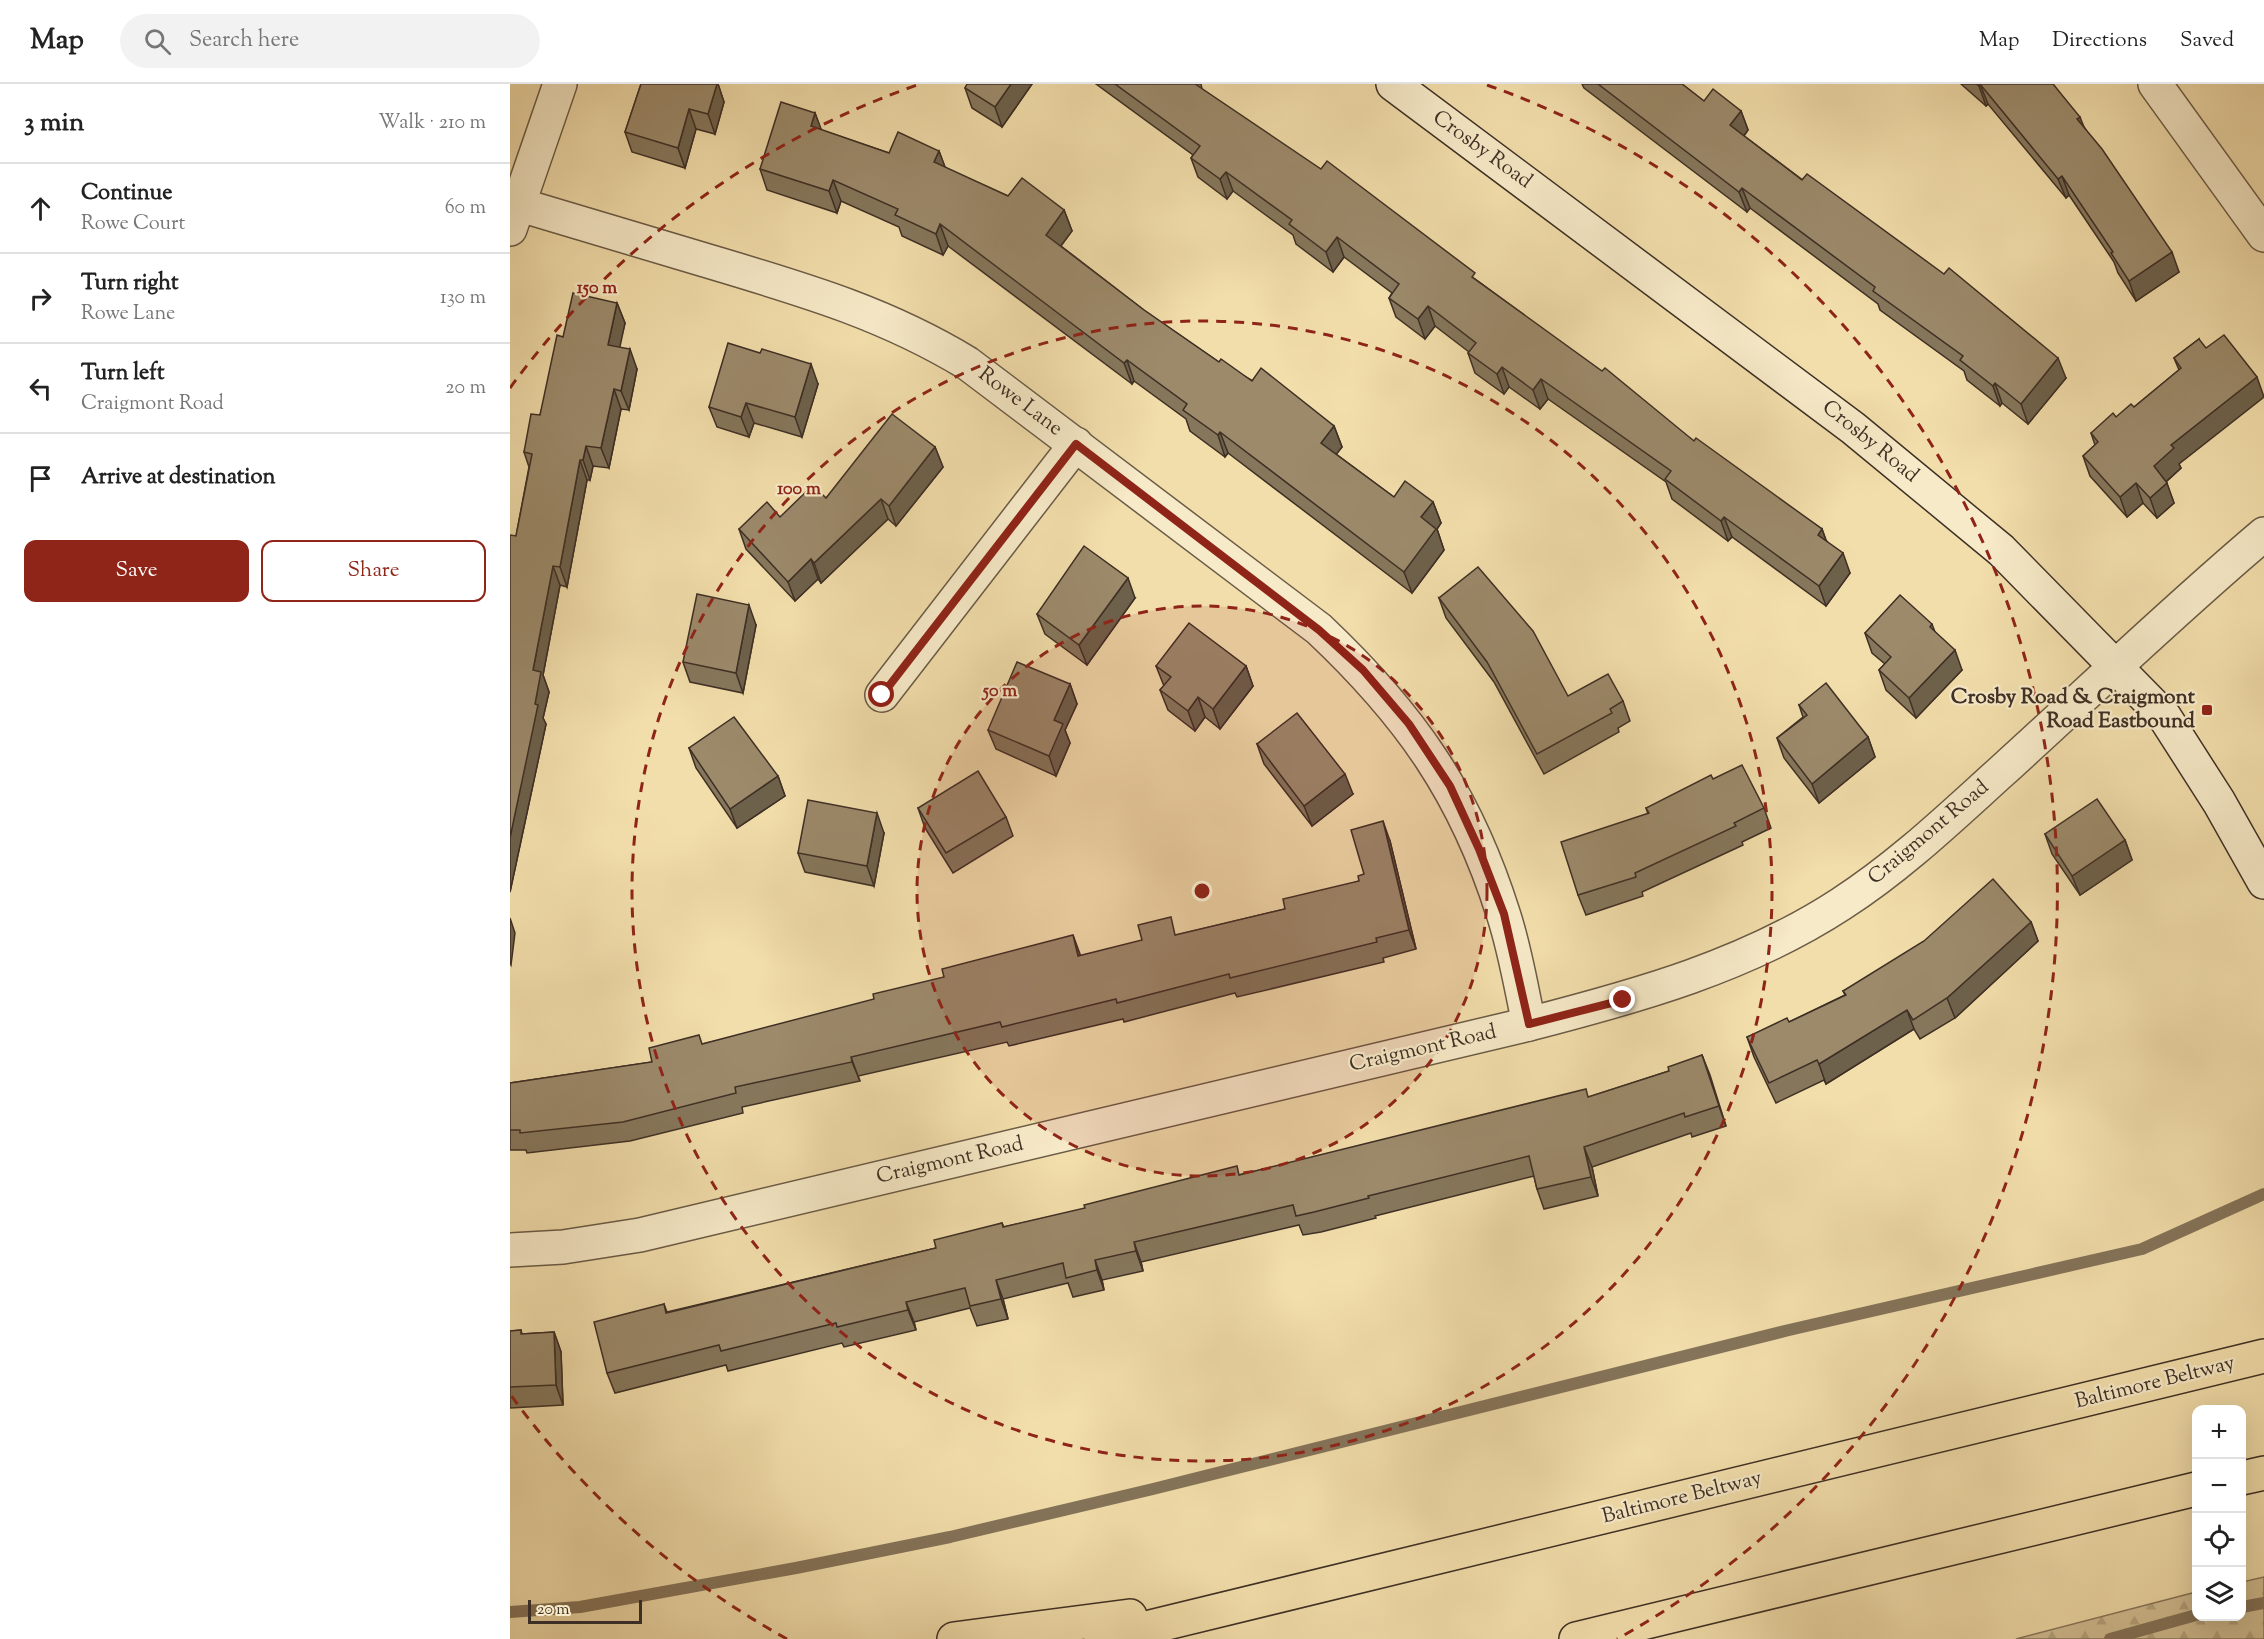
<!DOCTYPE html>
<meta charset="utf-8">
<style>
:root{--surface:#fff;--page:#f2f2f2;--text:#222;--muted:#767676;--line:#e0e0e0;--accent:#8f2418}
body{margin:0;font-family:"Sorts Mill Goudy",serif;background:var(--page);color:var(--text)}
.controls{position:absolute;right:18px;bottom:18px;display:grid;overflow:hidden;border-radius:12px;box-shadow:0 6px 24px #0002}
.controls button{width:54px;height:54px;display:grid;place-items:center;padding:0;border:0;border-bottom:2px solid var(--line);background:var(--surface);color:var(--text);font:30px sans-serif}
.scale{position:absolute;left:18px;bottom:15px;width:114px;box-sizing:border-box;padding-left:6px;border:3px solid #3e2f25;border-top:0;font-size:16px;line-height:21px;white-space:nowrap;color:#3e2f25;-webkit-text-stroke:4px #f7eac8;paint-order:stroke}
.stop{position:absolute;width:18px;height:18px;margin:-14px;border:4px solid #8f2418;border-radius:50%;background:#fff}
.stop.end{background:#8f2418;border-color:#fff;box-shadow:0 2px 6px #0008}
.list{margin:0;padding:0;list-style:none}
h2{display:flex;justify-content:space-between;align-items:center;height:78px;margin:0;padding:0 24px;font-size:26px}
h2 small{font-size:20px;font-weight:400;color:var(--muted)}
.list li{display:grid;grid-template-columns:39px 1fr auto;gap:18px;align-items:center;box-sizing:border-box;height:90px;padding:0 24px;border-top:2px solid var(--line)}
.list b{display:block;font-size:22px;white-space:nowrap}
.list p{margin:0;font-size:20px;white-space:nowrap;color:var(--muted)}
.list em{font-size:20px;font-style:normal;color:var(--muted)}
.actions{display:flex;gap:12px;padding:18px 24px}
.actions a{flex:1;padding:14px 0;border:2px solid var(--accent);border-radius:12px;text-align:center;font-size:21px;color:var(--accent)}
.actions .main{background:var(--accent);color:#fff}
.icon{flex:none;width:33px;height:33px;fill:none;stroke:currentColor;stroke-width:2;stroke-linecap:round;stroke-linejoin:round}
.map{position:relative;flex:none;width:1754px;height:1555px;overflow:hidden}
header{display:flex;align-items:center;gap:36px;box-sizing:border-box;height:84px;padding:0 30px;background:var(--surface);border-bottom:2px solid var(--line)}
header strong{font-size:28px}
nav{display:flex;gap:33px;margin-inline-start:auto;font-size:21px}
.search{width:420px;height:54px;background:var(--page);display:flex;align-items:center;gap:15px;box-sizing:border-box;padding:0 21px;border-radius:33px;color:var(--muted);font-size:22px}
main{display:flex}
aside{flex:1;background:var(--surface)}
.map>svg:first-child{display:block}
.forest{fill:url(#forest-firs);stroke:#88785c;stroke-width:1.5}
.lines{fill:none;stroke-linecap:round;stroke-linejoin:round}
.stream{stroke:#85745a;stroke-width:12}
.minor-casing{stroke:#6b5b46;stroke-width:36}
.secondary-casing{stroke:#3e2f25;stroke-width:36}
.motorway-casing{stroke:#3e2f25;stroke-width:36}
.minor{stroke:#f7eac8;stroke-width:33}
.secondary{stroke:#f7eac8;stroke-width:33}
.motorway{stroke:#f2deab;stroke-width:33}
.wall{fill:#86775c;stroke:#3e2f25;stroke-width:1.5}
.shaded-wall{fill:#6d614b;stroke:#3e2f25;stroke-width:1.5}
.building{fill:#9c8a6b;stroke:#3e2f25;stroke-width:1.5}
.route{stroke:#8f2418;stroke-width:8}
.ring{fill:none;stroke:#8f2418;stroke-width:3;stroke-dasharray:10 8}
.poi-dot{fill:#8f2418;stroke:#f7eac8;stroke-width:2}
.labels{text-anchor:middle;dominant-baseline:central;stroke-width:4.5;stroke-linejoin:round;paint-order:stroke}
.street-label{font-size:21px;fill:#3e2f25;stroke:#f7eac8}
.poi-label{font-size:21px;font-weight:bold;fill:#3e2f25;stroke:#f7eac8;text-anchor:end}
.centre{fill:#8f2418;stroke:#f7eac8;stroke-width:3}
.ring-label{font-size:18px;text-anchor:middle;font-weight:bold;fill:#8f2418;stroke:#f7eac8;stroke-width:4.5;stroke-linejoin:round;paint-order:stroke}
</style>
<header>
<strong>Map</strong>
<div class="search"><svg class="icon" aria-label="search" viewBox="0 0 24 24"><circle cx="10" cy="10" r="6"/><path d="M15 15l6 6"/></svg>Search here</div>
<nav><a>Map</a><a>Directions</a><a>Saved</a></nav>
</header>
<main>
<aside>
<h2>3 min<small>Walk · 210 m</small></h2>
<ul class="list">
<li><svg class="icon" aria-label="ahead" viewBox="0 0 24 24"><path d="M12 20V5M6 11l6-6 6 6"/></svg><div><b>Continue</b><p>Rowe Court</p></div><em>60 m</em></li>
<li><svg class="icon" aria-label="right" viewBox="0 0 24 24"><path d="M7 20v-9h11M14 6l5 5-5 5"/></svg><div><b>Turn right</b><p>Rowe Lane</p></div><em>130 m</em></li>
<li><svg class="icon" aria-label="left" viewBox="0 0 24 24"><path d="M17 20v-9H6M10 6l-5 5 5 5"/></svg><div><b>Turn left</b><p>Craigmont Road</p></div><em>20 m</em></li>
<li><svg class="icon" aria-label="arrive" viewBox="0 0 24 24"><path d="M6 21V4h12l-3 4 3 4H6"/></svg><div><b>Arrive at destination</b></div></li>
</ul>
<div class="actions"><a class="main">Save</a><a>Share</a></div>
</aside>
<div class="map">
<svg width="1754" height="1555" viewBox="0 0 1754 1555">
<defs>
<pattern id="forest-firs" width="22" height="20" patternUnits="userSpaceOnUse" patternTransform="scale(1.5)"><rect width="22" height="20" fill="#d3c094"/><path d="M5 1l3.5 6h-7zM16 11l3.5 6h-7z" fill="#b6a57f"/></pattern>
</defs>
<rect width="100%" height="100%" fill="#f2deab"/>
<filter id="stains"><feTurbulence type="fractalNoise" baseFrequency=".00333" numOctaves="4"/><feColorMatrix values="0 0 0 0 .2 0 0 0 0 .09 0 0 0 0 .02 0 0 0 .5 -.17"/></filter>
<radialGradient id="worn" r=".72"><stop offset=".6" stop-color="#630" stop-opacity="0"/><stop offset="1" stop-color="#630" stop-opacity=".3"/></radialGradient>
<!-- forest -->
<polygon class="forest" points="1754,1493 1754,1555 1506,1555 1686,1508 1686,1532 1732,1532 1732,1498"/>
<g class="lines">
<!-- stream -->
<g class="stream">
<polyline points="1732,1523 1754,1519"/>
<polyline points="0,1528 70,1523 286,1484 440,1453 643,1405 1279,1246 1632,1165 1754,1110"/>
<polyline points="1600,1555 1686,1531"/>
</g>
<!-- minor casing -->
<g class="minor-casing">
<g id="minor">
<polyline points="1645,0 1754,151"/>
<path d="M 7,120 C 74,140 141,160 208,180 C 298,207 376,230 457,279 L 809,545 C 900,631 955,709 993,829 C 1005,865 1011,903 1019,940"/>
<polyline points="0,145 50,0"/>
<polyline points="372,611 566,360"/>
<path d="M 0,1166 L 53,1163 L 130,1151 L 1019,940 C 1128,912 1236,882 1331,820 C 1390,782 1440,734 1492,687 C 1579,608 1664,526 1754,450"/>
</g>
</g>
<!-- secondary casing -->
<g class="secondary-casing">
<polyline id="secondary" points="883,0 1343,344 1491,466 1654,632 1709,718 1754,798"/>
</g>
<!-- motorway casing -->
<g class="motorway-casing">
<g id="motorway">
<polyline points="1732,1394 1754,1389"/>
<polyline points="444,1555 620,1532"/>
<polyline points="591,1555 1754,1272"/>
<polyline points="1066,1555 1686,1405"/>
</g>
</g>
<!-- minor -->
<use href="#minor" class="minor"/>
<!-- secondary -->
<use href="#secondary" class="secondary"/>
<!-- motorway -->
<use href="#motorway" class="motorway"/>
</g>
<!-- wall -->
<g class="wall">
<polygon points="131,0 208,0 214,18 205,50 186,45 175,84 122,68 115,48"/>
<polygon points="522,0 492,43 462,24 455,4"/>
<polygon points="586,0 691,0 692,5 968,197 1184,357 1312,445 1316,456 1340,489 1316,522 1222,453 1218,457 1162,415 1156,398 1038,315 1030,325 999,303 994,310 965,289 958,269 959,268 925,242 915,255 886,233 879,214 882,209 834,173 823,188 786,160 783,151 723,107 717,115 688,93 681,74 683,71"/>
<polygon points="1072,0 1172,0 1194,17 1231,27 1238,46 1234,52 1556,294 1518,340 1492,319 1490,322 1457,296 1454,287 1370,226 1368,220 1240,124 1237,128 1074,4"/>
<polygon points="1451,0 1543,0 1574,43 1669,188 1626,217 1608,189 1604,178 1559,111 1556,114 1478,20 1476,22"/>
<polygon points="305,29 311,46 379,69 429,67 435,84 498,112 554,126 562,147 551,162 634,226 709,278 824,342 832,363 826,370 884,413 923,418 931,439 927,445 934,466 902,509 718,369 715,373 680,347 676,335 624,297 622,300 438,162 433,171 392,152 389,143 331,117 327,129 257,106 250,85"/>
<polygon points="107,219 115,239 109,263 127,285 119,326 111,325 99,384 83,382 80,396 77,396 57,503 50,501 33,591 39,608 33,634 36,640 0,808 6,452 19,383 14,368 30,331 53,253"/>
<polygon points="1689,255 1669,380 1671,384 1656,398 1664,419 1647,434 1633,419 1617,433 1580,392 1573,372 1585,361 1581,349 1624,323 1669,286 1664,274"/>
<polygon points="308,300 292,353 244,339 239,353 207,343 199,323"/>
<polygon points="425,363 433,383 386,442 378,435 311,499 308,495 285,517 236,465 229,445 270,433 316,414"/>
<polygon points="625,514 577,581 535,550 527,530"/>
<polygon points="929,514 1058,612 1113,617 1120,637 1108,644 1109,648 1034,690 984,598 936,534"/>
<polygon points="1422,540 1425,548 1452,586 1406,634 1376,606 1369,586 1375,580 1362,569 1355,549"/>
<polygon points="246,541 233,609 180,598 173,578"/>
<polygon points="646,582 736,582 743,602 710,645 695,633 685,647 658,626 650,606 654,602"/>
<polygon points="560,600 567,620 555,646 560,659 546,692 486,665 478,646"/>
<polygon points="1289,621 1358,653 1365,673 1309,719 1274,674 1267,654 1293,633"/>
<polygon points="747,660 843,710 802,742 754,680"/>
<polygon points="179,664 268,692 275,712 227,744 186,684"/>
<polygon points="408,724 496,733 503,752 443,789 415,744"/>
<polygon points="1136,724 1254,724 1261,744 1232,758 1233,761 1132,808 1133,812 1076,831 1068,811 1138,730"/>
<polygon points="374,749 364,802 295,788 288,769"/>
<polygon points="1535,750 1615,756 1622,776 1570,811 1542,770"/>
<polygon points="880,757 906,865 873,874 874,878 727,913 725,909 614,938 613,935 499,962 497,958 348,992 350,997 232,1023 233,1029 120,1057 17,1069 16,1066 0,1066 0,999 142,978 193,960 570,872 667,851 775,825 849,797"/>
<polygon points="1521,838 1528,857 1445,934 1410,955 1404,945 1316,1000 1314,996 1266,1019 1244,973 1237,953 1279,938 1335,911 1333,907"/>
<polygon points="1192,971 1216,1042 1182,1053 1181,1049 1082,1083 1088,1112 1034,1125 1027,1105 1024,1092 865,1132 866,1134 811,1148 793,1151 789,1141 631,1178 633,1187 592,1196 594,1206 563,1213 558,1199 493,1215 498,1235 467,1242 460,1224 404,1238 406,1246 334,1263 332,1259 218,1287 216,1281 105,1309 97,1289 154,1220 157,1228 426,1164 492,1139 494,1143 1079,1013 1159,987"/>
<polygon points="11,1246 12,1250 44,1248 51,1268 53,1321 0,1324 0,1247"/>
</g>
<!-- shaded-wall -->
<g class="shaded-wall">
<polygon points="207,0 208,0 214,18 205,50 198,30"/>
<polygon points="501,0 522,0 492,43 485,23"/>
<polygon points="1470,0 1478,20 1476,22 1469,2"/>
<polygon points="179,25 186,45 175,84 168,64"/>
<polygon points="1231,27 1238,46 1227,61 1220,41"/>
<polygon points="305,29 313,50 301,42"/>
<polygon points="1570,33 1578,53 1567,35"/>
<polygon points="429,67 437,88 424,78"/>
<polygon points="716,88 723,107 717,115 710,95"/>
<polygon points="1552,92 1559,111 1556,114 1548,95"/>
<polygon points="323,96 331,117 327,129 319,107"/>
<polygon points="1232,104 1240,124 1237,128 1229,108"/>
<polygon points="554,126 562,147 543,172 536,151"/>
<polygon points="430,140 438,162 433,171 426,150"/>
<polygon points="827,153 834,173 823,188 816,168"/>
<polygon points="1662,168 1669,188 1626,217 1619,197"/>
<polygon points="107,219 115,239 106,281 98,261"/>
<polygon points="918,222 925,242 915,255 908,235"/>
<polygon points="120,265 127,285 119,326 111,307"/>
<polygon points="1548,274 1556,294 1518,340 1511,320"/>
<polygon points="617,276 624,297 622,300 614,279"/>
<polygon points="301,280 308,300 292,353 285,333"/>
<polygon points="992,283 999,303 994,310 987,290"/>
<polygon points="1747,293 1754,313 1669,380 1671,384 1651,402 1644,382 1661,361"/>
<polygon points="1031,295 1038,315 1030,325 1023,306"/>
<polygon points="1485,299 1492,319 1490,322 1483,302"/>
<polygon points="104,305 111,325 99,384 91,364"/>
<polygon points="236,319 244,339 239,353 231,333"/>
<polygon points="824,342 832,363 819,380 811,359"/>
<polygon points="710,348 718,369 715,373 708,351"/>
<polygon points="76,362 83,382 80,396 73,376"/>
<polygon points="425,363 433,383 386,442 379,422"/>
<polygon points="70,376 77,396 57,503 50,483"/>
<polygon points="1626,399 1633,419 1617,433 1610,413"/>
<polygon points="1657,399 1664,419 1647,434 1640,414"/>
<polygon points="371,415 378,435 311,499 304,479"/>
<polygon points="923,418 931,439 927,445 934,466 902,509 894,488 911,433"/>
<polygon points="1214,433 1222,453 1218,457 1211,437"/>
<polygon points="1312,445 1319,465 1308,451"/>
<polygon points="1333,469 1340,489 1316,522 1309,502"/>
<polygon points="301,475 308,495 285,517 278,498"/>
<polygon points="43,482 50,501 33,591 39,608 33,634 36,640 0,808 0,754 23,586"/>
<polygon points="618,494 625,514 577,581 569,561"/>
<polygon points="239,521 246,541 233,609 226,589"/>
<polygon points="1445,566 1452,586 1406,634 1399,614"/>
<polygon points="736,582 743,602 710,645 703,625"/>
<polygon points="560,600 567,620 555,646 560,659 546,692 539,672 544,636"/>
<polygon points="688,613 695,633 685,647 678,627"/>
<polygon points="1358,653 1365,673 1309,719 1302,700"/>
<polygon points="835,690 843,710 802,742 794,722"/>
<polygon points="268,692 275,712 227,744 220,725"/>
<polygon points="367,729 374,749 364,802 357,782"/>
<polygon points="873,737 880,757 906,865 899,846"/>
<polygon points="1615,756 1622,776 1570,811 1562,792"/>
<polygon points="0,834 5,849 1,881 0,879"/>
<polygon points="1521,838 1528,857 1445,934 1437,914"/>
<polygon points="563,851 570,870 575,892 568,872"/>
<polygon points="1397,926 1404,945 1316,1000 1309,980"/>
<polygon points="1192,971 1200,991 1216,1042 1209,1022"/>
<polygon points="341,973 348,992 350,997 342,978"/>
<polygon points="1074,1063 1082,1083 1088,1112 1081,1093"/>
<polygon points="624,1158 631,1178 633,1187 626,1167"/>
<polygon points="585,1176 592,1196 594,1206 587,1186"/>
<polygon points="486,1196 493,1215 498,1235 491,1215"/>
<polygon points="396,1218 404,1238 406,1246 398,1226"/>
<polygon points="44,1248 51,1268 53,1321 46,1301"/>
</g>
<!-- building -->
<g class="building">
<polygon points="131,0 207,0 198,30 179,25 168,64 115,48"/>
<polygon points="457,0 501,0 485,23 455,4"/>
<polygon points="605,0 685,0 811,85 817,77 965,189 962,193 1092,287 1095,284 1184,357 1186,354 1312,445 1308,451 1333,469 1309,502 1214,433 1211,437 1155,395 1161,387 1031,295 1023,306 992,283 987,290 958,269 966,259 918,222 908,235 879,214 889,200 827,153 816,168 779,140 782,136 716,88 710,95 681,74 690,62"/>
<polygon points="1088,0 1172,0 1194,17 1203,5 1231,27 1220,41 1292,96 1297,90 1434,190 1439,184 1548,274 1511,320 1485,299 1483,302 1450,276 1453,272 1363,207 1365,203 1232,104 1229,108"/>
<polygon points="1466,0 1543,0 1570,33 1567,35 1592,65 1662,168 1619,197 1601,169 1603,168 1552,92 1548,95 1470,0 1469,2"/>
<polygon points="271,18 305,29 301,42 379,69 388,48 429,67 424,78 498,112 512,94 554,126 536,151 634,226 709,278 711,275 742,297 751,284 824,342 811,359 884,413 895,397 923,418 911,433 926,445 894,488 710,348 708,351 673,326 677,320 617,276 614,279 430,140 426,150 385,131 388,125 323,96 319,107 250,85"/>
<polygon points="63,209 107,219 98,261 120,265 111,307 104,305 91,364 76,362 73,376 70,376 50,483 43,482 23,586 31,588 25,620 28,621 0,754 0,451 6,452 22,370 14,368 21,330 30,331 47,251 53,253"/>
<polygon points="1714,251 1747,293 1661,361 1664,364 1644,382 1657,399 1640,414 1626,399 1610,413 1573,372 1588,358 1581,349 1603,329 1606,333 1621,320 1624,323 1671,284 1664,274 1689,255 1696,264"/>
<polygon points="218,259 250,269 252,265 301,280 285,333 236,319 231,333 199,323"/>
<polygon points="382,330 425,363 379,422 371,415 304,479 301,475 278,498 229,445 257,418 270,433 303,401 316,414"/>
<polygon points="574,462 618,494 569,561 527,530"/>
<polygon points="968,483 1023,547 1058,612 1098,590 1113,617 1100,625 1102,629 1027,670 977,578 929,514"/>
<polygon points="187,510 239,521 226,589 173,578"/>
<polygon points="1390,511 1422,540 1420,543 1445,566 1399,614 1369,586 1381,573 1355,549"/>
<polygon points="679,539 736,582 703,625 688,613 678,627 650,606 661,593 646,582"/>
<polygon points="507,578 560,600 544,636 553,640 539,672 478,646"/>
<polygon points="1316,599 1358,653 1302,700 1267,654 1297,631 1289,621"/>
<polygon points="787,629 835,690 794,722 747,660"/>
<polygon points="224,633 268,692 220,725 179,664"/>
<polygon points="1232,681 1254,724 1224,739 1226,742 1125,789 1126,793 1068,811 1051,758 1139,729 1136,724 1201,691 1203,695"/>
<polygon points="468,687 496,733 436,769 408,724"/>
<polygon points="1587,715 1615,756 1562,792 1535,750"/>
<polygon points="298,716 367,729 357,782 288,769"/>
<polygon points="873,737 899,846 866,854 867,858 720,894 719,890 607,919 606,915 492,943 490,938 341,973 342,978 225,1003 226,1009 113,1038 10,1049 10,1046 0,1046 0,999 142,978 139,964 189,951 192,960 364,915 363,910 434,893 432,885 563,851 568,872 632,856 628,841 661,833 665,851 775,825 773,815 849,797 848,792 854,790 841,746"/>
<polygon points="1483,795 1521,838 1437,914 1403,936 1397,926 1309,980 1307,976 1259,999 1237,953 1277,934 1279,938 1336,911 1333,907 1414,857"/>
<polygon points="1192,971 1209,1022 1175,1033 1174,1029 1074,1063 1081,1093 1027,1105 1019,1072 858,1112 859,1114 804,1128 786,1132 783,1121 624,1158 626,1167 585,1176 587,1186 556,1194 553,1179 486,1196 491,1215 460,1222 455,1204 396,1218 398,1226 327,1243 326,1239 211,1267 209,1261 97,1289 84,1238 154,1220 156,1229 426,1164 424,1156 492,1139 493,1143 575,1124 574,1121 727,1082 729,1091 1076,1005 1078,1013 1159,987 1158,983"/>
<polygon points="11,1246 11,1250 44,1248 46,1301 0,1303 0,1247"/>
</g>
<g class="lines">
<!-- route -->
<polyline class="route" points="372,611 566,360 809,546 853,586 899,640 940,702 969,765 994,830 1019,940 1113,916"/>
</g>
<!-- distance rings -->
<circle cx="692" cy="807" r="285" fill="#8f2418" fill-opacity=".12"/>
<g class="ring">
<circle cx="692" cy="807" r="285"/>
<circle cx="692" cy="807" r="570"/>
<path d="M277 1555A855 855 0 0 1 0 1310M0 304A855 855 0 0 1 407 1M977 1A855 855 0 0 1 1107 1555"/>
</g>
<!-- markers -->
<rect class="poi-dot" x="1691" y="620" width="12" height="12" rx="3"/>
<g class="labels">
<!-- street labels -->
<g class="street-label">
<text transform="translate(972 66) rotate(36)">Crosby Road</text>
<text transform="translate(510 318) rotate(37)">Rowe Lane</text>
<text transform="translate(1360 358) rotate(39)">Crosby Road</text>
<text transform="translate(1419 749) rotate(-40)">Craigmont Road</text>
<text transform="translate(913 965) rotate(-13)">Craigmont Road</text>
<text transform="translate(440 1077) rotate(-13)">Craigmont Road</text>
<text transform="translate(1645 1299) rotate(-14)">Baltimore Beltway</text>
<text transform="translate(1172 1414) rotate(-14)">Baltimore Beltway</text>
</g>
<!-- poi labels -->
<g class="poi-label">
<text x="1685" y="614">Crosby Road &amp; Craigmont<tspan x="1685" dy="24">Road Eastbound</tspan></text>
</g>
</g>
<circle cx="692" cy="807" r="9" class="centre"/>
<g class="ring-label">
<text x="87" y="209">150 m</text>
<text x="289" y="410">100 m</text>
<text x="490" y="612">50 m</text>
</g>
<rect width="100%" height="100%" filter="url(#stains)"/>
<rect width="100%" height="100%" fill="url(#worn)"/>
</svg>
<div class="controls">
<button>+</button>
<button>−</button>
<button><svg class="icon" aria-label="locate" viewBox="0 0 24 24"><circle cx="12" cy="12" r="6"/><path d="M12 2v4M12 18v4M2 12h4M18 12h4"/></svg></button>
<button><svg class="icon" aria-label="layers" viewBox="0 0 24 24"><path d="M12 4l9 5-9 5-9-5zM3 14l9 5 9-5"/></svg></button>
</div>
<div class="scale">20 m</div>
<div class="stop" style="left:372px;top:611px"></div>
<div class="stop end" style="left:1113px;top:916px"></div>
</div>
</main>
